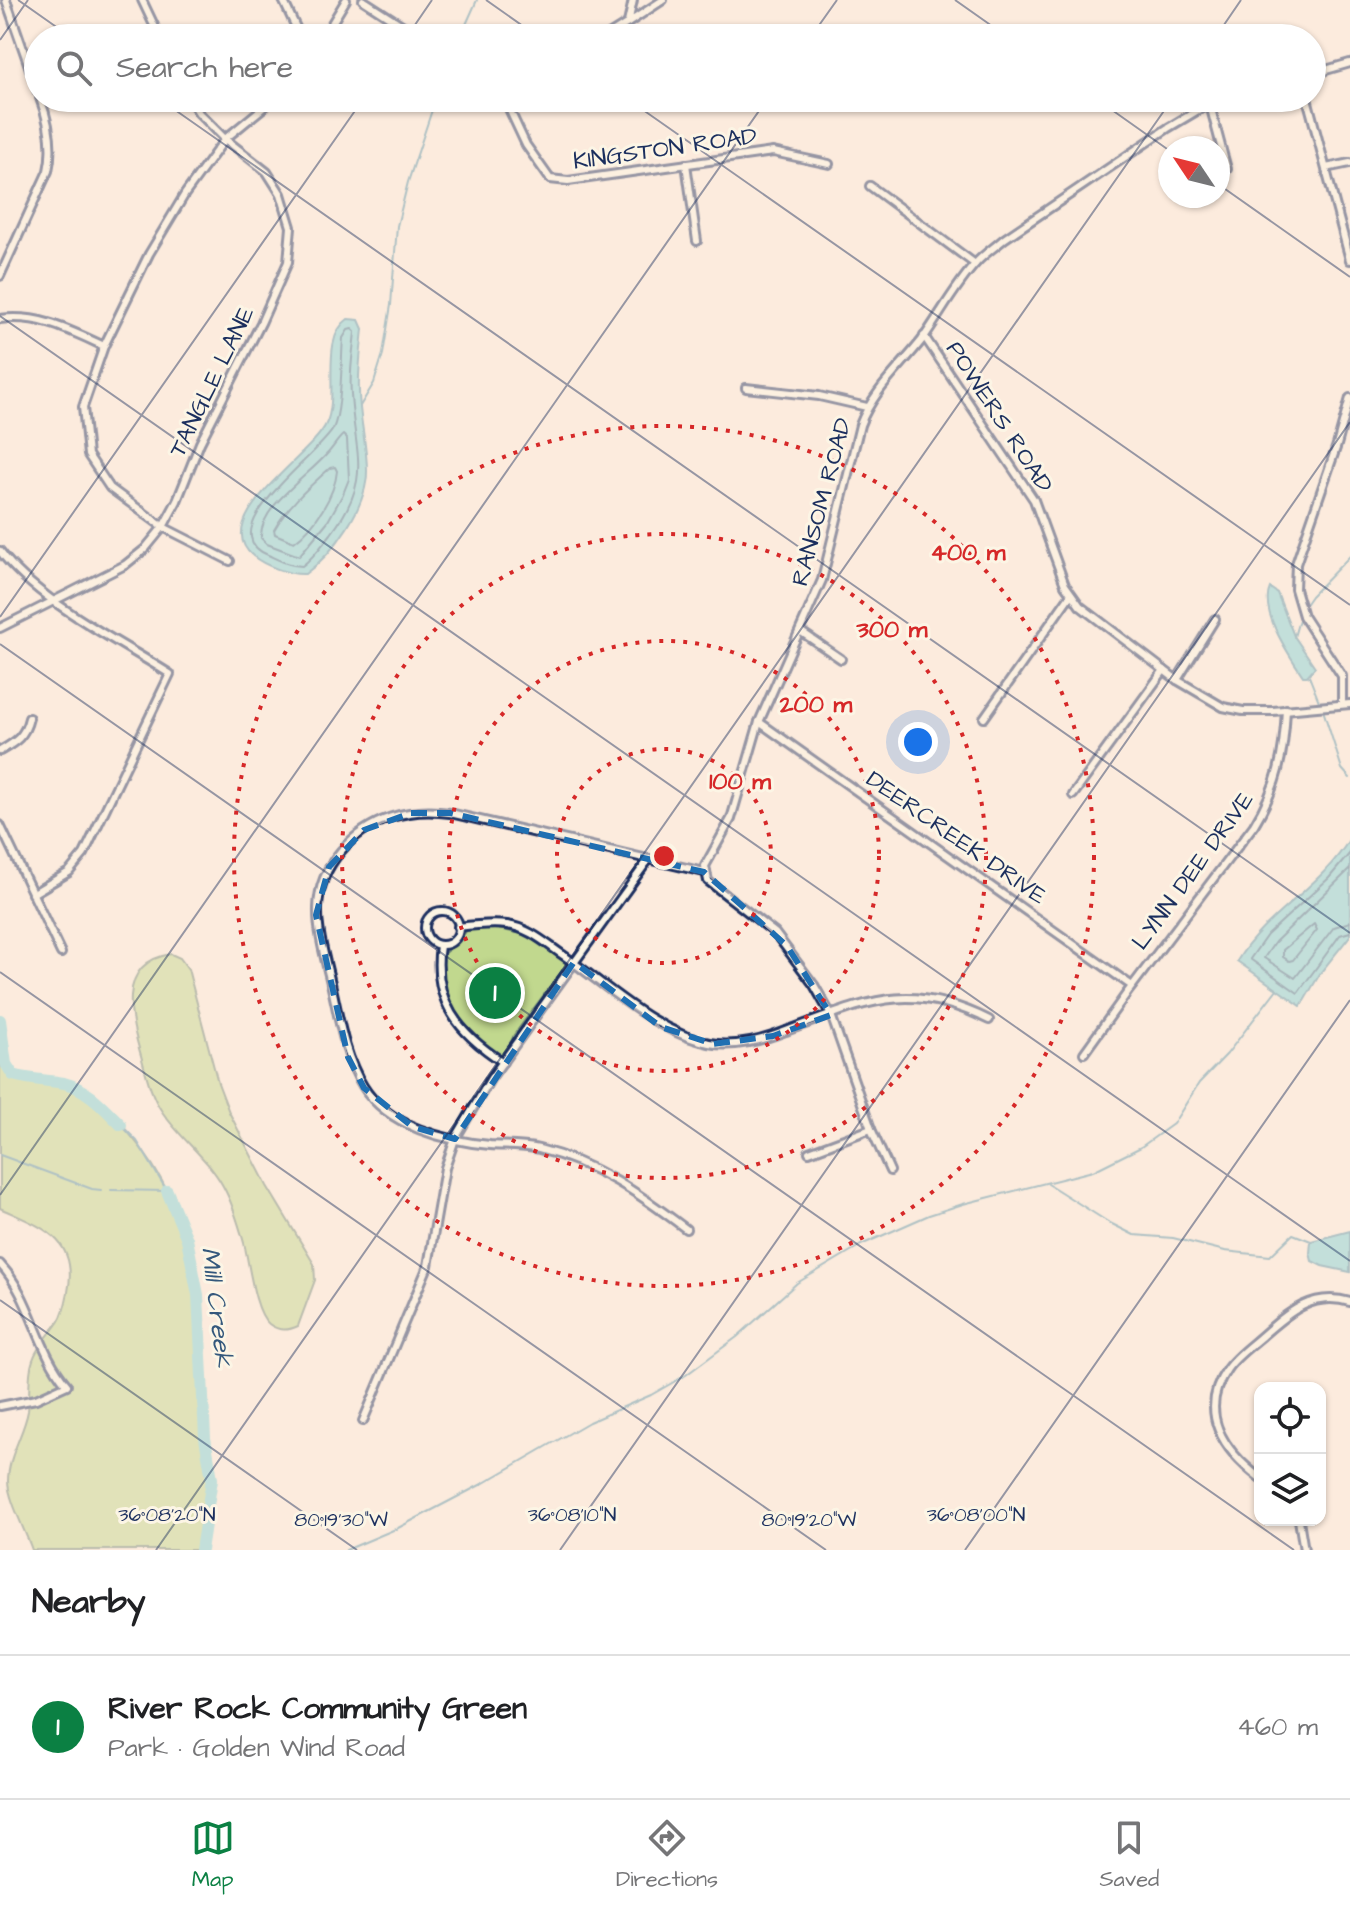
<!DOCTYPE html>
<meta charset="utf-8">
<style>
:root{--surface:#fff;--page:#f6f6f6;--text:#202124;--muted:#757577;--line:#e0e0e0;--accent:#0b8043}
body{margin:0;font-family:"Architects Daughter",sans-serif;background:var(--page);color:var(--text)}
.controls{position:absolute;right:24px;bottom:24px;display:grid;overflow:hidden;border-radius:16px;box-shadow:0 2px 6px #0004}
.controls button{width:72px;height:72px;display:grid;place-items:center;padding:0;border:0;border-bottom:2px solid var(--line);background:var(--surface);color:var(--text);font:40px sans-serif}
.compass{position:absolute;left:1158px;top:136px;width:72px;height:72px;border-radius:50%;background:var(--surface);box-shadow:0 2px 6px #0004;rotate:305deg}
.you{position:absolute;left:918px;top:742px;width:28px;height:28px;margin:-20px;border:6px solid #fff;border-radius:50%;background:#1a73e8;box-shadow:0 0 0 12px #1a73e833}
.badge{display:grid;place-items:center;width:52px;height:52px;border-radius:50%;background:var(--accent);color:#fff;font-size:26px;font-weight:700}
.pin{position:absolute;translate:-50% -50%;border:4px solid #fff;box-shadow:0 2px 8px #0006}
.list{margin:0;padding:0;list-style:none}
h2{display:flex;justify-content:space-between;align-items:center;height:104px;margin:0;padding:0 32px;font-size:34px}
h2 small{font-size:26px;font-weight:400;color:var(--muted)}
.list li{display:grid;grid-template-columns:52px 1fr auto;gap:24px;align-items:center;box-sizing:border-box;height:144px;padding:0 32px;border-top:2px solid var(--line)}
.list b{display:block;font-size:30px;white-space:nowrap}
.list p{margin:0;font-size:26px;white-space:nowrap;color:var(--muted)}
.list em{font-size:26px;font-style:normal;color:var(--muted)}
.icon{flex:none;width:44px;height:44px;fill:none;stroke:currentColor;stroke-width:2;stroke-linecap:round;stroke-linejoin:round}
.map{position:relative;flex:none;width:1350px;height:1550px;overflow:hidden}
.search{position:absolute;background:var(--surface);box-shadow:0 2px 6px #0004;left:24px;right:24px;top:24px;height:88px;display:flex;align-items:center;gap:20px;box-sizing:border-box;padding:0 28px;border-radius:44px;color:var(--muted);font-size:30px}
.sheet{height:248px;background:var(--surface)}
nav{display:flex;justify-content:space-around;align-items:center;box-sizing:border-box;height:112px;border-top:2px solid var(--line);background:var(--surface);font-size:22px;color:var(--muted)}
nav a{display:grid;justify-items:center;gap:4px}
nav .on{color:var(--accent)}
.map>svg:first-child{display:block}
.green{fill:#c1d88e;stroke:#6e8476;stroke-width:2}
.water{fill:#7fd1d7;stroke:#5790a7;stroke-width:2}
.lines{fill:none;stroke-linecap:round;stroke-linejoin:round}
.shore{stroke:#43708e;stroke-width:2}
.stream{stroke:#5790a7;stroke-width:2}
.river{stroke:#7fd1d7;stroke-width:12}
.minor-casing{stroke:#1b2f5e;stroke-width:12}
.minor{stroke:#fcf5e5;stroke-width:6}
.marked{fill:none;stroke:#1f6fb2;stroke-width:6;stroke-dasharray:16 10;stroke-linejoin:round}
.ticks{fill:none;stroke:#1b2f5e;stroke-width:2;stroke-opacity:0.45}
.ring{fill:none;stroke:#d62828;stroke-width:4;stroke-dasharray:4 8}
.labels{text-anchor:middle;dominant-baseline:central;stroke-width:6;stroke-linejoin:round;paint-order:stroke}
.street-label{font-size:24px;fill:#1b2f5e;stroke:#fcf5e5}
.water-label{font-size:26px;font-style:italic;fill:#34587c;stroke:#fcf5e5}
.ticks-label{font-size:20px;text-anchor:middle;fill:#1b2f5e;stroke:#fcf5e5;stroke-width:6;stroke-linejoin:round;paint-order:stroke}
.centre{fill:#d62828;stroke:#fcf5e5;stroke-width:4}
.ring-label{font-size:24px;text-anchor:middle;font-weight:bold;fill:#d62828;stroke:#fcf5e5;stroke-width:6;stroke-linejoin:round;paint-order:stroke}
</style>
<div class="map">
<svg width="1350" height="1550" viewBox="0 0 1350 1550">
<rect width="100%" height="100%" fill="#fcebdd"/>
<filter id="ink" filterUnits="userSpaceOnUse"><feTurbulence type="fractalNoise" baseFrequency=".0125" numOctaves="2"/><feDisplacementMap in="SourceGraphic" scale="16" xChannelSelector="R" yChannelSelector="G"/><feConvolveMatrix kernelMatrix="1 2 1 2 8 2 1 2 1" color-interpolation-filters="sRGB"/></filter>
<g filter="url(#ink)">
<!-- green -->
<g class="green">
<path d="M 493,928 L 527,935 L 564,960 L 566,965 L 514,1035 L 506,1054 L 501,1055 C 462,1033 440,999 443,954 L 458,942 L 467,930 Z"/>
<path d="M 171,954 L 180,958 L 188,969 L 218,1083 L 229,1112 L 267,1186 L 314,1264 L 315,1280 L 298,1326 C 288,1331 278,1331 269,1324 C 254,1312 249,1262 244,1243 C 239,1225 232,1202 223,1186 C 207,1157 179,1138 161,1110 C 151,1095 147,1077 142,1059 C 131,1021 114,963 171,954 Z"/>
<path d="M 0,1020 L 6,1064 L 13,1075 C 41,1083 74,1079 98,1101 C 200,1195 196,1285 204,1412 C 205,1434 211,1456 211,1478 C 212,1501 206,1527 201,1550 L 32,1550 C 26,1532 8,1499 8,1481 C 8,1456 24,1434 28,1411 C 31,1390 26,1370 37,1351 C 43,1340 52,1332 59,1321 C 64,1313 66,1302 68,1292 C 79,1238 41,1227 0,1208 Z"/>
</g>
<!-- water -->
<g class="water">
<path d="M 348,319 L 359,320 L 363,329 C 361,350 358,370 359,391 C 359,418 367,444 367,471 C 367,507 334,553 305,574 C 290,575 265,566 253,556 C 208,519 312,455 326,424 C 340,396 319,339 348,319 Z"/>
<path d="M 1270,588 L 1277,593 L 1294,636 L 1315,667 L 1307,676 L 1303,676 C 1290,656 1259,612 1270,588 Z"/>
<path d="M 1350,838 L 1350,936 L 1321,972 L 1301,1006 L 1237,961 C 1266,913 1322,887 1350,838 Z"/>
<polygon points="1350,1231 1350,1272 1322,1266 1312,1261 1310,1253 1311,1241"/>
</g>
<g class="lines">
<!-- shore -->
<g class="shore">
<path d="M 352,329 L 355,332 C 353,353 349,373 351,394 C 354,455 374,477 331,534 C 322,545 314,557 302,566 C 290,566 279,560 268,555 C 209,531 320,454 333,429 C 342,410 341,361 343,338 L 348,330 Z"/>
<path d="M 343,435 L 347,439 L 349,479 L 343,494 L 328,521 L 299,556 L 267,544 L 261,538 C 259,507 308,476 327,454 C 333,448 337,440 343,435 Z"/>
<path d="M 330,468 L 335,467 L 337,471 C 335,495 314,528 294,542 L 275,534 L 274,530 C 288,505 309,487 330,468 Z"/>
<polyline points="1350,853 1329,878 1267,935 1250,959 1298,993 1340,935 1350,932"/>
<polyline points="1350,869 1275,942 1264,958 1295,978 1334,927 1350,922"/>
<polygon points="1314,924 1317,930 1293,960 1289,961 1283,957 1283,950"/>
</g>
<!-- stream -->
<g class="stream">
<polyline points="460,38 477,0"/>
<polyline points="360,406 374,383 383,354 391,305 397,226 408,182 436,98"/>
<polyline points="1304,606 1311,596 1350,556"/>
<polyline points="1294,637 1300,616"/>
<polyline points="1309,676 1320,704"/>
<polyline points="1323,710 1342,769 1350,778"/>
<polyline points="121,1125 137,1141 167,1191"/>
<polyline points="0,1155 92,1189 101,1190"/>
<polyline points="1048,1184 1108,1222 1134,1235 1173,1238 1225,1251 1270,1256 1293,1234 1311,1241"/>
<polyline points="111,1190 166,1191"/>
<polyline points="346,1550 398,1528 482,1484 589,1422 651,1395 686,1375 737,1337 797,1283 861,1245 929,1215 963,1204 1093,1171 1141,1147 1173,1124 1199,1083 1227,1054 1277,989"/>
</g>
<!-- river -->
<g class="river">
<path d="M 0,1020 L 6,1064 L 13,1075 C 30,1080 47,1080 64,1083 C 88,1089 104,1108 121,1125"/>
<polyline points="167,1191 187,1239 198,1295 205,1438 212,1479 201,1550"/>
</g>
<!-- minor casing -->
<g class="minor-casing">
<g id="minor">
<polyline points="6,0 38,92"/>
<polyline points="142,0 160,38"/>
<polyline points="283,0 301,38"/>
<polyline points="363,0 422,38"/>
<polyline points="628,23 663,0"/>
<polyline points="323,38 346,0"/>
<polyline points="604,38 628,23 633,0"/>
<polyline points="1312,74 1350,63"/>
<polyline points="504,98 526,145 550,179 568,181 773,152 829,164"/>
<polyline points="1307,98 1350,260"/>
<polyline points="1210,105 1227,169"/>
<polyline points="686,164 697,241"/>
<polyline points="1326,168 1350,163"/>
<polyline points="870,186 975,264"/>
<path d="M 0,276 L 48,171 C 54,146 49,122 40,98"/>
<path d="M 0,319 C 39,314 69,330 104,346"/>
<polyline points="924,336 1034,500 1065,585 1080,606 1177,680 1223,707 1243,711 1273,711 1350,704"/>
<polyline points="746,388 819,396 867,407"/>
<path d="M 0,551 C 37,601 117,640 170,674 L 84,854 L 69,872 L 32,894"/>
<polyline points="230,561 163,527 110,488 88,455 83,407 104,346 149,254 185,194 225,139 275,98"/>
<polyline points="0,628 125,565 145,549 163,527 177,501 200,443 261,323 288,262 291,227 281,194 267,172 225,139 199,113 189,98"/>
<polyline points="800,631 841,659"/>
<polyline points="1177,680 1215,619"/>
<polyline points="1342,704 1342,676 1303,616 1295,589 1296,564 1337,445 1350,398"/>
<polyline points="984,718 1071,594"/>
<polyline points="759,722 1132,986"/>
<path d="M 0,751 C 16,742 25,736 29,718"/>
<polyline points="1073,795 1164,670"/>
<polyline points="0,825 61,953"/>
<circle cx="442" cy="928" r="17"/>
<path d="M 458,927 C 474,925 491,923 507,925 C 528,928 543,941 560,953 C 606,984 654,1032 709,1043 C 734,1048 763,1040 786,1031 C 865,1003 907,979 989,1020"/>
<path d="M 440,945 C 432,1001 458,1033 503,1062"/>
<path d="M 1084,1053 L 1127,993 L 1254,825 C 1278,786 1284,754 1286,709"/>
<polyline points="809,1152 871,1129"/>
<path d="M 890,1171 L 871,1129 L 831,1015 L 814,985 L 775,933 L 708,881 L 705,866 L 731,819 L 759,722 L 822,580 L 860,425 C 873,391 900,368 922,340 C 940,315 955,286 976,263 C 984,254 995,247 1004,239 L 1168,128 L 1200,109 L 1230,98"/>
<path d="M 686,1229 C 640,1194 596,1163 539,1149 C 523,1145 506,1146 490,1145 C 446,1141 388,1127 363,1086 C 342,1052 338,1009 328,971 C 317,926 308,889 341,851 C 369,818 409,807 450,813 L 704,872"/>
<path d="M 0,1264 C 32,1298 36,1349 67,1385 L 36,1399 L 0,1406"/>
<polyline points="363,1421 428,1266 445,1168 455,1139 491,1078 649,859"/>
<path d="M 1260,1478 C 1224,1451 1197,1413 1227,1369 C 1236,1356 1252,1345 1263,1335 C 1289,1312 1313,1291 1350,1302"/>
<polyline points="1299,1520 1304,1550"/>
</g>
</g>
<!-- minor -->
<use href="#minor" class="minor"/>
</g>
</g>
<!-- marked area -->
<path d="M0 0H1350V1550H0ZM 411,813 L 450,813 L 704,872 L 787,946 L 831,1015 L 773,1036 L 713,1044 L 661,1027 L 574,962 L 455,1139 L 413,1127 L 364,1088 L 348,1057 L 316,915 L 329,867 L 364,830 Z" fill="#fcebdd" fill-opacity=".55" fill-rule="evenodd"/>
<path class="marked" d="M 411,813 L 450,813 L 704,872 L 787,946 L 831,1015 L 773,1036 L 713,1044 L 661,1027 L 574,962 L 455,1139 L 413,1127 L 364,1088 L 348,1057 L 316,915 L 329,867 L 364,830 Z"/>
<!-- ticks -->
<path class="ticks" d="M 18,0 L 72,38M 486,0 L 540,38M 955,0 L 1009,38M 406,38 L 432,0M 810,38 L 837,0M 1215,38 L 1241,0M 0,40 L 28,0M 158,98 L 1350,933M 626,98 L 1350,605M 1095,98 L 1170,151M 1218,184 L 1350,277M 0,316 L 1350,1261M 0,617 L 364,98M 0,644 L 1294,1550M 0,972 L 826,1550M 0,1195 L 768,98M 0,1300 L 357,1550M 156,1550 L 1173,98M 560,1550 L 1350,422M 965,1550 L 1350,1000"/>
<!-- distance rings -->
<g class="ring">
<circle cx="664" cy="856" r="107"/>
<circle cx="664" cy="856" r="215"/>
<circle cx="664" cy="856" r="322"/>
<circle cx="664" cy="856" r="430"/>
</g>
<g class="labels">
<!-- street labels -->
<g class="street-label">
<text transform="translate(665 149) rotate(-8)">KINGSTON ROAD</text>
<text transform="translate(212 382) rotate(-64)">TANGLE LANE</text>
<text transform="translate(999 417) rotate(57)">POWERS ROAD</text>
<text transform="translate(822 502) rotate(-75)">RANSOM ROAD</text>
<text transform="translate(956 838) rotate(35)">DEERCREEK DRIVE</text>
<text transform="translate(1193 871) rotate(-54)">LYNN DEE DRIVE</text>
</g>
<!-- water labels -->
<g class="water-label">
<text transform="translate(217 1307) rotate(83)">Mill Creek</text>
</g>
</g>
<g class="ticks-label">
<text x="167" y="1521">36°08'20"N</text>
<text x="572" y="1521">36°08'10"N</text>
<text x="976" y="1521">36°08'00"N</text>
<text x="341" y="1526">80°19'30"W</text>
<text x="809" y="1526">80°19'20"W</text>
</g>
<circle cx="664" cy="856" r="12" class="centre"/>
<g class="ring-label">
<text x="968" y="560">400 m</text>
<text x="892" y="637">300 m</text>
<text x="816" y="712">200 m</text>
<text x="740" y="789">100 m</text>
</g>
</svg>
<div class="controls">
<button><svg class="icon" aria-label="locate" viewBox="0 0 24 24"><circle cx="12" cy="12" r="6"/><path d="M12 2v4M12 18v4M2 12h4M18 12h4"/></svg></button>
<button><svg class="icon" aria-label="layers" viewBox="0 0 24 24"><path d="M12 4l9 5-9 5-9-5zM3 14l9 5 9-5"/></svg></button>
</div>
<svg class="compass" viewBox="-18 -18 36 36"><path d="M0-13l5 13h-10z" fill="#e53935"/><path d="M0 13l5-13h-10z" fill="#757577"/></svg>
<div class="you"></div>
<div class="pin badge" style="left:495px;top:993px">1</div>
<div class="search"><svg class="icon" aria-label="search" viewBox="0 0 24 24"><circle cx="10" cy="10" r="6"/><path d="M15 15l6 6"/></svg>Search here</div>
</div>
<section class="sheet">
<h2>Nearby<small></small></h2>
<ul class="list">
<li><span class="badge">1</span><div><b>River Rock Community Green</b><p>Park · Golden Wind Road</p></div><em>460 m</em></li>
</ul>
</section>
<nav>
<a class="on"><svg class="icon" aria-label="map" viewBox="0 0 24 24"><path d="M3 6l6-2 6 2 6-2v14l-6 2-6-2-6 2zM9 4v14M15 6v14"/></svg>Map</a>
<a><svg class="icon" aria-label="directions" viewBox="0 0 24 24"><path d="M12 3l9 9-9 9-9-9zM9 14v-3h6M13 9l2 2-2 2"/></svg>Directions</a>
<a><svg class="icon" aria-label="saved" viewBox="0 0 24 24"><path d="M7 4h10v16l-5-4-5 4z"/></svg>Saved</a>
</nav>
